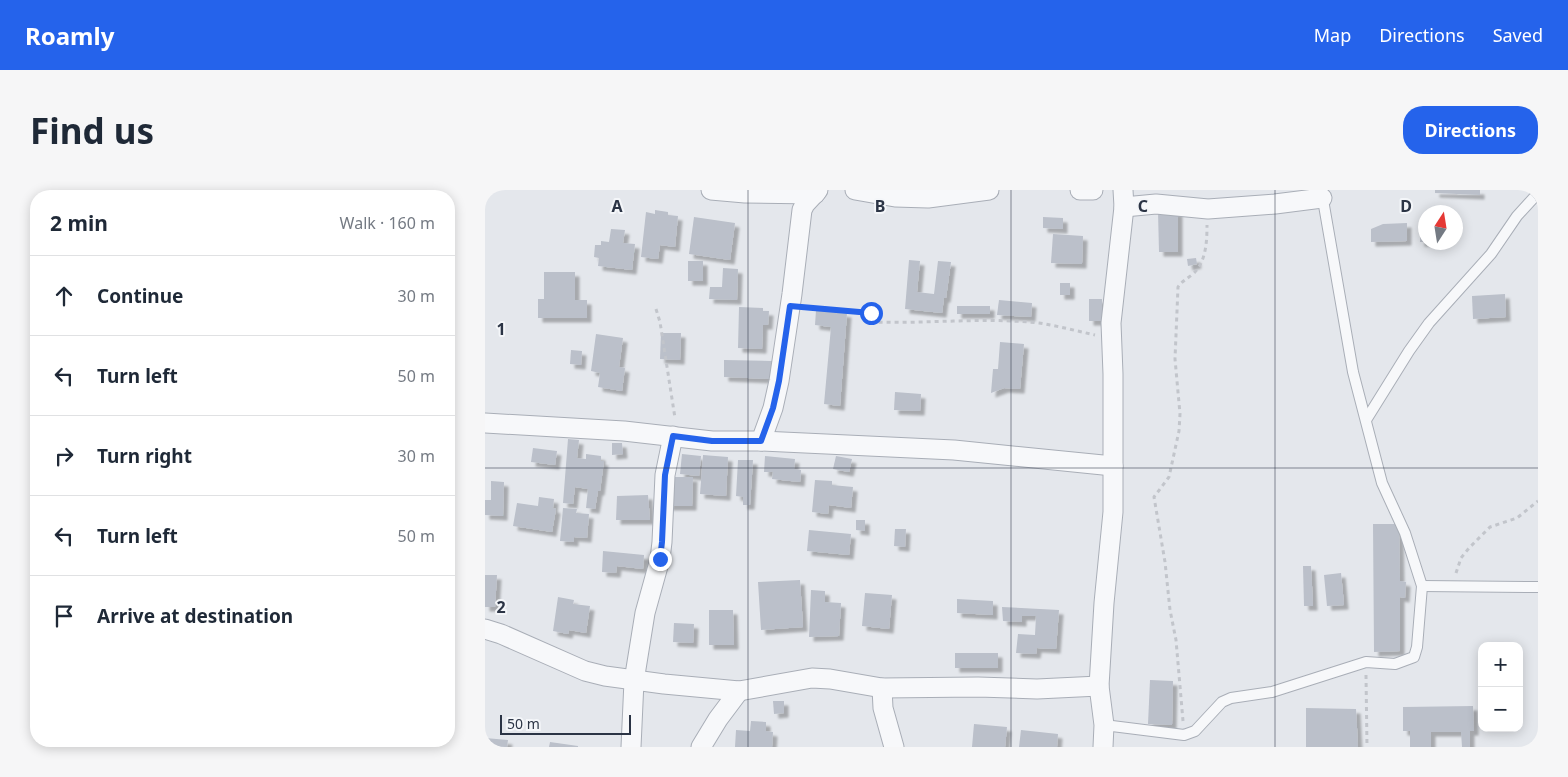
<!DOCTYPE html>
<meta charset="utf-8">
<style>
:root{--surface:#fff;--page:#f6f6f7;--text:#1f2937;--muted:#747a83;--line:#e0e1e3;--accent:#2563eb}
body{margin:0;font-family:"Noto Sans",sans-serif;background:var(--page);color:var(--text)}
.controls{position:absolute;right:15px;bottom:15px;display:grid;overflow:hidden;border-radius:10px;box-shadow:0 2px 12px #0003}
.controls button{width:45px;height:45px;display:grid;place-items:center;padding:0;border:0;border-bottom:1px solid var(--line);background:var(--surface);color:var(--text);font:25px sans-serif}
.compass{position:absolute;left:933px;top:15px;width:45px;height:45px;border-radius:50%;background:var(--surface);box-shadow:0 2px 12px #0003;rotate:12deg}
.scale{position:absolute;left:15px;bottom:12px;width:131px;box-sizing:border-box;padding-left:5px;border:2px solid #2b3445;border-top:0;font-size:14px;line-height:18px;white-space:nowrap;color:#2b3445;-webkit-text-stroke:4px #f4f6f9;paint-order:stroke}
.stop{position:absolute;width:15px;height:15px;margin:-11px;border:4px solid #2563eb;border-radius:50%;background:#fff}
.stop.end{background:#2563eb;border-color:#fff;box-shadow:0 1px 5px #0008}
.list{margin:0;padding:0;list-style:none}
h2{display:flex;justify-content:space-between;align-items:center;height:65px;margin:0;padding:0 20px;font-size:21px}
h2 small{font-size:16px;font-weight:400;color:var(--muted)}
.list li{display:grid;grid-template-columns:32px 1fr auto;gap:15px;align-items:center;box-sizing:border-box;height:80px;padding:0 20px;border-top:1px solid var(--line)}
.list b{display:block;font-size:19px;white-space:nowrap}
.list em{font-size:16px;font-style:normal;color:var(--muted)}
.icon{flex:none;width:28px;height:28px;fill:none;stroke:currentColor;stroke-width:2;stroke-linecap:round;stroke-linejoin:round}
.map{position:relative;flex:none;width:1053px;height:557px;overflow:hidden;border-radius:20px}
header{display:flex;align-items:center;gap:30px;box-sizing:border-box;height:70px;padding:0 25px;background:var(--accent);color:#fff}
header strong{font-size:24px}
nav{display:flex;gap:28px;margin-inline-start:auto;font-size:18px}
.intro{display:flex;align-items:center;justify-content:space-between;box-sizing:border-box;height:120px;padding:0 30px}
h1{margin:0;font-size:35px}
.button{padding:12px 22px;border-radius:20px;background:var(--accent);color:#fff;font-size:18px;font-weight:700}
main{display:flex;gap:30px;padding:0 30px}
aside{flex:1;background:var(--surface);border-radius:20px;box-shadow:0 2px 12px #0003}
.map>svg:first-child{display:block}
.building{fill:#bbc0ca;filter:url(#shadow)}
.lines{fill:none;stroke-linecap:round;stroke-linejoin:round}
.service-casing{stroke:#a9aeb7;stroke-width:12}
.minor-casing{stroke:#a9aeb7;stroke-width:21}
.path{stroke:#c2c5cb;stroke-width:3;stroke-dasharray:4 4;stroke-linecap:butt}
.service{stroke:#f7f8fa;stroke-width:10}
.minor{stroke:#f7f8fa;stroke-width:19}
.route{stroke:#2563eb;stroke-width:6}
.grid{fill:none;stroke:#2b3445;stroke-width:1;stroke-opacity:0.55}
.grid-label{font-size:16px;text-anchor:middle;font-weight:bold;fill:#2b3445;stroke:#f4f6f9;stroke-width:4;stroke-linejoin:round;paint-order:stroke}
</style>
<header>
<strong>Roamly</strong>
<nav><a>Map</a><a>Directions</a><a>Saved</a></nav>
</header>
<div class="intro"><h1>Find us</h1><a class="button">Directions</a></div>
<main>
<aside>
<h2>2 min<small>Walk · 160 m</small></h2>
<ul class="list">
<li><svg class="icon" aria-label="ahead" viewBox="0 0 24 24"><path d="M12 20V5M6 11l6-6 6 6"/></svg><div><b>Continue</b></div><em>30 m</em></li>
<li><svg class="icon" aria-label="left" viewBox="0 0 24 24"><path d="M17 20v-9H6M10 6l-5 5 5 5"/></svg><div><b>Turn left</b></div><em>50 m</em></li>
<li><svg class="icon" aria-label="right" viewBox="0 0 24 24"><path d="M7 20v-9h11M14 6l5 5-5 5"/></svg><div><b>Turn right</b></div><em>30 m</em></li>
<li><svg class="icon" aria-label="left" viewBox="0 0 24 24"><path d="M17 20v-9H6M10 6l-5 5 5 5"/></svg><div><b>Turn left</b></div><em>50 m</em></li>
<li><svg class="icon" aria-label="arrive" viewBox="0 0 24 24"><path d="M6 21V4h12l-3 4 3 4H6"/></svg><div><b>Arrive at destination</b></div></li>
</ul>
</aside>
<div class="map">
<svg width="1053" height="557" viewBox="0 0 1053 557">
<defs>
<filter id="shadow"><feDropShadow dx="4.5" dy="4.5" stdDeviation="1" flood-color="#0004"/></filter>
</defs>
<rect width="100%" height="100%" fill="#e4e7ec"/>
<!-- building -->
<g class="building">
<polygon points="950,0 995,0 995,5 950,3"/>
<polygon points="170,20 183,22 183,25 193,26 190,57 175,55 173,69 156,67 161,22 170,24"/>
<polygon points="673,21 693,21 693,62 674,62"/>
<polygon points="209,27 250,33 245,70 204,64"/>
<polygon points="558,27 578,28 578,39 558,38"/>
<polygon points="922,33 922,51 886,52 886,39 898,34"/>
<polygon points="936,33 941,33 941,52 935,52"/>
<polygon points="126,39 140,40 138,53 150,54 147,80 113,76 114,68 109,67 110,55 116,55 116,51 124,52"/>
<polygon points="568,44 598,46 597,74 566,73"/>
<polygon points="711,68 712,74 703,76 702,69"/>
<polygon points="424,70 435,71 432,102 449,104 453,71 466,72 461,108 459,108 457,123 420,119"/>
<rect x="203" y="71" width="15" height="20"/>
<polygon points="238,78 253,79 252,110 224,109 225,97 237,97"/>
<polygon points="59,82 90,82 90,110 102,110 102,128 53,128 53,109 59,109"/>
<rect x="575" y="93" width="10" height="12"/>
<polygon points="1020,104 1021,127 988,129 987,106"/>
<rect x="604" y="109" width="13" height="22"/>
<polygon points="514,110 547,113 546,127 512,125"/>
<rect x="472" y="116" width="33" height="8"/>
<polygon points="254,117 278,118 278,121 284,121 283,135 278,135 277,159 253,158"/>
<polygon points="331,120 362,123 355,216 339,214 346,137 330,135"/>
<polygon points="176,143 196,143 195,170 175,169"/>
<polygon points="111,144 138,148 134,177 140,178 137,201 113,197 115,183 106,181"/>
<polygon points="515,152 539,154 535,199 519,198 506,203 508,179 513,179"/>
<polygon points="86,160 97,161 96,175 85,174"/>
<polygon points="239,170 287,171 286,189 239,187"/>
<polygon points="410,202 436,204 435,221 409,220"/>
<polygon points="83,249 94,250 92,268 101,269 101,264 116,266 116,271 119,271 115,301 113,301 110,319 101,318 103,299 90,297 88,314 78,313"/>
<polygon points="127,253 137,253 138,264 127,265"/>
<polygon points="48,258 72,261 70,275 46,272"/>
<polygon points="197,264 216,266 214,286 195,284"/>
<polygon points="218,265 243,267 241,306 215,304"/>
<polygon points="280,266 310,269 309,279 316,280 315,292 287,289 288,282 279,282"/>
<polygon points="351,266 367,269 364,282 348,279"/>
<polygon points="253,270 268,270 265,315 258,315 258,307 251,306"/>
<polygon points="184,287 208,287 207,316 183,316"/>
<polygon points="330,290 347,291 347,295 368,297 366,318 344,315 343,324 327,322"/>
<polygon points="6,291 19,292 18,326 0,325 0,310 6,310"/>
<polygon points="163,305 165,330 131,330 132,306"/>
<polygon points="54,307 69,309 68,318 71,319 67,342 28,336 32,313 53,316"/>
<polygon points="78,318 92,319 91,323 104,324 102,348 89,347 89,352 75,351"/>
<polygon points="371,330 380,330 380,341 371,340"/>
<polygon points="888,334 914,334 915,391 921,392 920,408 915,407 915,461 889,462"/>
<polygon points="410,339 421,339 420,357 409,356"/>
<polygon points="324,340 366,344 364,365 322,361"/>
<polygon points="118,361 159,365 158,379 132,376 131,383 117,382"/>
<polygon points="818,376 826,376 828,416 819,416"/>
<polygon points="856,383 859,415 842,416 839,385"/>
<polygon points="0,385 12,385 10,417 0,417"/>
<polygon points="315,390 318,437 276,440 273,392"/>
<polygon points="326,400 340,401 340,412 356,413 354,446 324,447"/>
<polygon points="380,403 407,405 404,439 377,436"/>
<polygon points="73,407 89,410 88,414 105,416 101,443 84,440 83,444 68,441"/>
<polygon points="472,409 508,411 508,425 472,423"/>
<polygon points="517,417 574,420 571,459 552,458 551,464 531,463 533,444 550,445 551,426 537,426 537,432 518,431"/>
<polygon points="224,420 248,420 249,455 224,455"/>
<polygon points="189,433 209,434 208,453 188,452"/>
<rect x="470" y="463" width="43" height="15"/>
<polygon points="665,490 688,491 687,535 663,534"/>
<polygon points="288,511 299,511 299,523 289,524"/>
<polygon points="988,516 989,541 985,541 985,557 977,557 976,542 946,542 946,557 925,557 925,541 918,541 918,517"/>
<polygon points="821,518 871,519 873,557 821,557"/>
<polygon points="266,531 281,532 281,541 288,542 287,557 250,557 251,540 265,541"/>
<polygon points="489,534 522,537 520,557 487,557"/>
<polygon points="536,540 573,544 572,557 534,557"/>
<polygon points="0,548 23,550 22,557 0,557"/>
<polygon points="65,552 93,556 93,557 64,557"/>
</g>
<g class="lines">
<!-- service casing -->
<g class="service-casing">
<g id="service">
<polyline points="881,230 924,161 944,133 1006,64 1032,26 1053,3"/>
<polyline points="937,396 1053,397"/>
<polyline points="619,535 699,545 710,541 737,512 746,508 787,502 881,472 910,474 929,467 932,457 937,396 920,343 897,293 868,182 837,4"/>
</g>
</g>
<!-- minor casing -->
<g class="minor-casing">
<g id="minor">
<polyline points="226,0 260,3 330,4"/>
<polyline points="370,0 410,7 443,8 504,0"/>
<polyline points="595,0 608,0"/>
<polyline points="639,17 671,14 723,19 790,14 837,8"/>
<polyline points="0,233 139,241 227,251 276,251 288,218 294,191 307,104 317,20 320,14 333,0"/>
<polyline points="276,251 469,260 628,276"/>
<polyline points="0,439 16,444 100,481 120,486 179,494 254,501 327,488 345,489 397,498 493,497 552,499 614,496"/>
<polyline points="397,498 398,518 409,557"/>
<polyline points="146,557 149,491 160,423 175,369 177,352 180,285 188,246"/>
<polyline points="216,557 233,529 254,501"/>
<polyline points="618,557 619,535 614,496 619,413 628,322 628,184 626,133 639,17 638,0"/>
</g>
</g>
<!-- path -->
<g class="path">
<path d="M 322,117 L 386,123 L 387,132 C 442,134 499,127 554,133 C 573,136 592,141 610,145"/>
<polyline points="171,119 175,132 190,228"/>
<polyline points="971,383 976,368 984,358 1005,337 1032,328 1053,311"/>
<polyline points="881,485 882,557"/>
<path d="M 698,531 L 691,450 L 685,420 L 680,372 L 669,307 L 684,287 L 694,241 L 695,224 L 690,169 L 693,97 C 697,91 702,89 708,84 C 721,72 722,52 722,35"/>
</g>
<!-- service -->
<use href="#service" class="service"/>
<!-- minor -->
<use href="#minor" class="minor"/>
</g>
<g class="lines">
<!-- route -->
<polyline class="route" points="175,369 177,352 180,285 188,246 227,251 276,251 288,218 294,191 305,116 386,123"/>
</g>
<!-- grid -->
<path class="grid" d="M 263,0 L 263,557M 526,0 L 526,557M 790,0 L 790,557M 0,278 L 1053,278"/>
<g class="grid-label">
<text x="132" y="22">A</text>
<text x="395" y="22">B</text>
<text x="658" y="22">C</text>
<text x="921" y="22">D</text>
<text x="16" y="145">1</text>
<text x="16" y="423">2</text>
</g>
</svg>
<div class="controls">
<button>+</button>
<button>−</button>
</div>
<svg class="compass" viewBox="-18 -18 36 36"><path d="M0-13l5 13h-10z" fill="#e53935"/><path d="M0 13l5-13h-10z" fill="#747a83"/></svg>
<div class="scale">50 m</div>
<div class="stop" style="left:386px;top:123px"></div>
<div class="stop end" style="left:175px;top:369px"></div>
</div>
</main>
